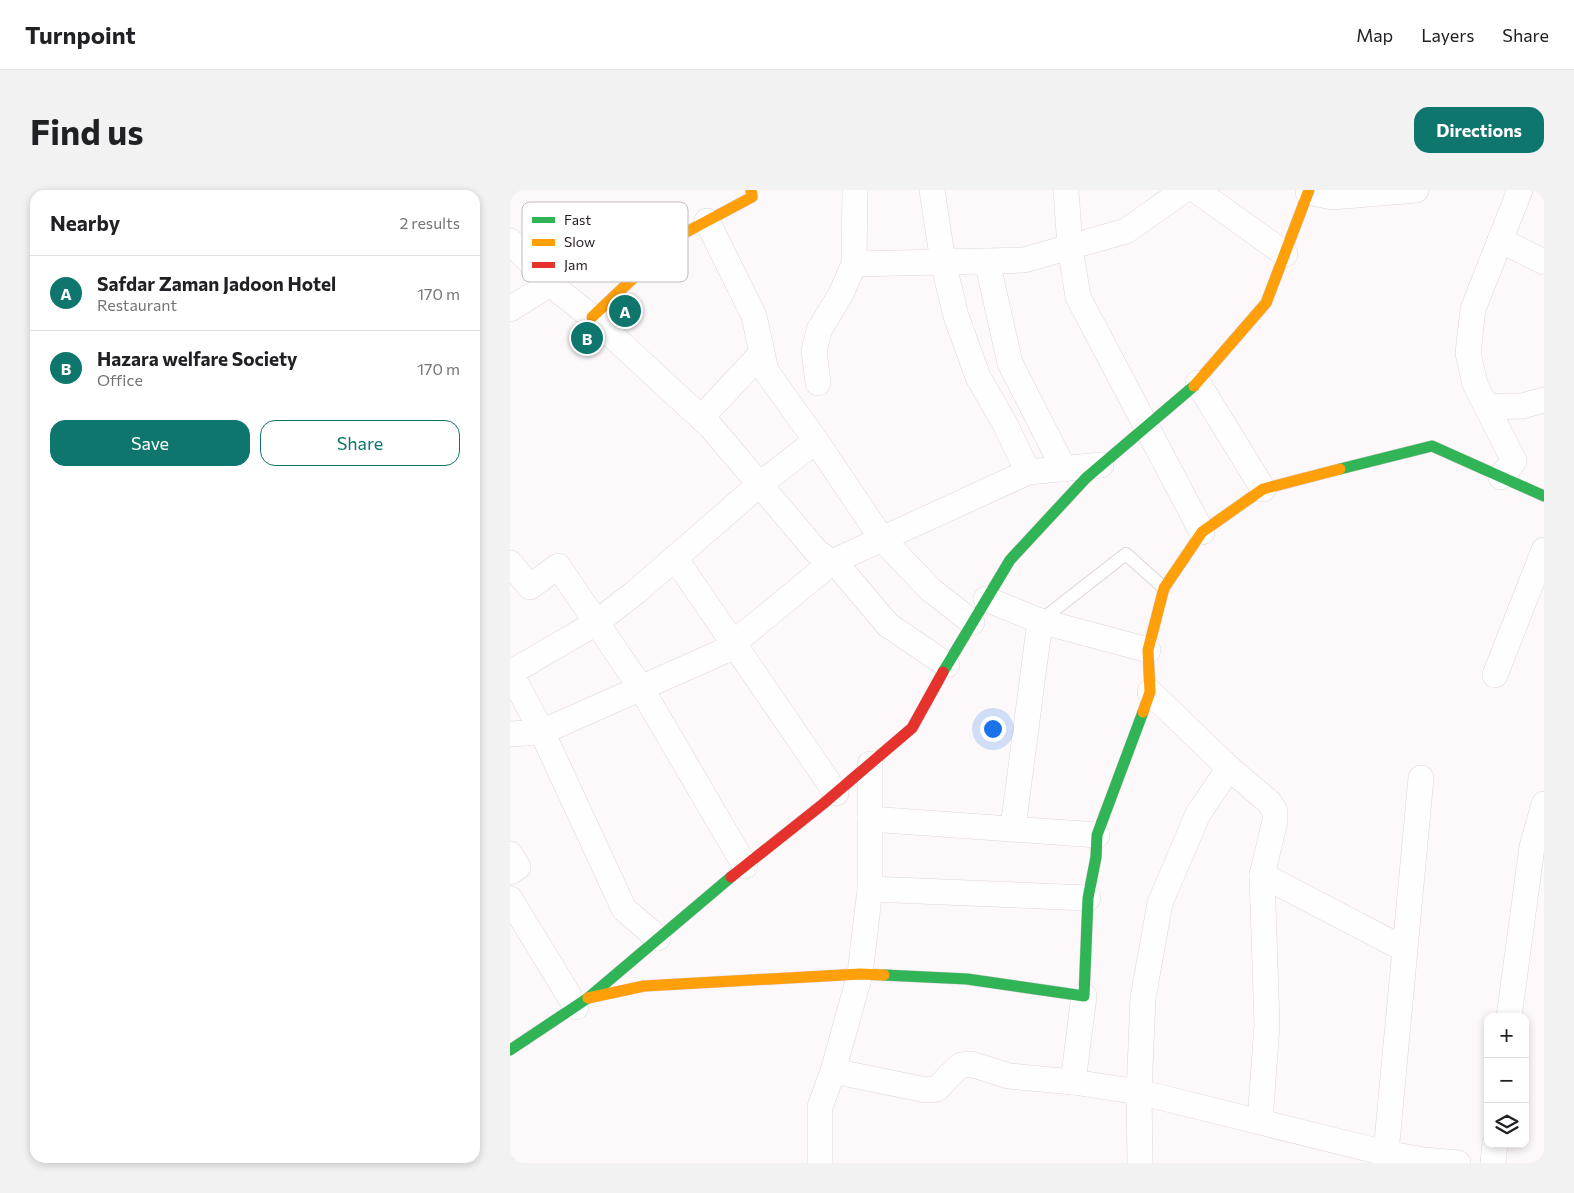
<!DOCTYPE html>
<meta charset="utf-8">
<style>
:root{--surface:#fff;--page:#f2f2f2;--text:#202124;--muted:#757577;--line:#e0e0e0;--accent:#0f766e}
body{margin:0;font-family:Commissioner,sans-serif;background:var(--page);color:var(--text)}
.controls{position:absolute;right:15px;bottom:15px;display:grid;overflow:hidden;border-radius:10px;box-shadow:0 2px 8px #0003}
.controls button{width:45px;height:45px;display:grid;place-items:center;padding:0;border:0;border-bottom:1px solid var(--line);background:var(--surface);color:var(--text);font:25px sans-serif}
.you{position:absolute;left:482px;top:538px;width:18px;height:18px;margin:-12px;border:4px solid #fff;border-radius:50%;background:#1a73e8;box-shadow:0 0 0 8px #1a73e833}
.badge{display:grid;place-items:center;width:32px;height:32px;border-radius:50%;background:var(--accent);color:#fff;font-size:16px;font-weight:700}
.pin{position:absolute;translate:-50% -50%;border:2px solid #fff;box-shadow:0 1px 5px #0006}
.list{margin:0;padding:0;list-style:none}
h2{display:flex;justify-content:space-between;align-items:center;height:65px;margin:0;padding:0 20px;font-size:21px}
h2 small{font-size:16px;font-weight:400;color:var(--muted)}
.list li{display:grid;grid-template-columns:32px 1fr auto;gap:15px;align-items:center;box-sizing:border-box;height:75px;padding:0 20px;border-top:1px solid var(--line)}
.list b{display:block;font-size:19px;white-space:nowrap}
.list p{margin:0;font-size:16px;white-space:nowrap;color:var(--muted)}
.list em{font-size:16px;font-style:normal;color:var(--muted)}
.actions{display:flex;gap:10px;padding:15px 20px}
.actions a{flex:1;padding:11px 0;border:1px solid var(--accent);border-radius:15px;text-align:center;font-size:18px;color:var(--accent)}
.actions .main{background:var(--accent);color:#fff}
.icon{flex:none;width:28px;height:28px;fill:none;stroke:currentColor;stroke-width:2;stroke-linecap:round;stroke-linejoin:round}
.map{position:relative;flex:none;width:1034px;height:973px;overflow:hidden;border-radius:15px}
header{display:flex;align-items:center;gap:30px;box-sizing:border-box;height:70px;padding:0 25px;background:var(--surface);border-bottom:1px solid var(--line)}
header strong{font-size:24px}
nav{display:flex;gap:28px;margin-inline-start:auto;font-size:18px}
.intro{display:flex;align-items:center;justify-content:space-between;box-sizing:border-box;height:120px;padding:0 30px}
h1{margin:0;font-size:35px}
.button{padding:12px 22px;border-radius:15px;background:var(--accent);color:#fff;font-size:18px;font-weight:700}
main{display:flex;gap:30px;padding:0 30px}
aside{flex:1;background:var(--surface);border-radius:15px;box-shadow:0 2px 8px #0003}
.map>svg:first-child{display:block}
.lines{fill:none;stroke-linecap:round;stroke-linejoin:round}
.lane-casing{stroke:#ded5da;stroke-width:14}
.street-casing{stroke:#ded5da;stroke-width:26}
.fast-casing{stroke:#ded5da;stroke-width:12}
.slow-casing{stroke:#ded5da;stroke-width:12}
.jam-casing{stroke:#ded5da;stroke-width:12}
.lane{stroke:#fffefe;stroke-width:12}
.street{stroke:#fffefe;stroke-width:25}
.fast{stroke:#30b455;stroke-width:11}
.slow{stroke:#ff9f0a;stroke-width:11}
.jam{stroke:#e5322d;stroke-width:11}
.key{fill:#fff;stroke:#bebabd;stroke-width:1}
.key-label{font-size:14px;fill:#271a22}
</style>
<header>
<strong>Turnpoint</strong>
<nav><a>Map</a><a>Layers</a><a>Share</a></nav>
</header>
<div class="intro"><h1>Find us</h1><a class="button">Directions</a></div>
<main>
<aside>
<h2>Nearby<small>2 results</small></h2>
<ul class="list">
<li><span class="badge">A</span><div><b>Safdar Zaman Jadoon Hotel</b><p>Restaurant</p></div><em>170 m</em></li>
<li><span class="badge">B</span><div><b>Hazara welfare Society</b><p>Office</p></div><em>170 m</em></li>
</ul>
<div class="actions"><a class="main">Save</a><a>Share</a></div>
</aside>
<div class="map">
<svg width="1034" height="973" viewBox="0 0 1034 973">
<rect width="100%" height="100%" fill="#fdf9fb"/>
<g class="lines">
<!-- lane casing -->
<g class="lane-casing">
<polyline id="lane" points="530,431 616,364 654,398"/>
</g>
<!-- street casing -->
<g class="street-casing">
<g id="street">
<polyline points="422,0 433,72 446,126 468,187 495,234 518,282"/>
<polyline points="556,0 560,57 568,107 692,342"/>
<polyline points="686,0 775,64"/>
<polyline points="798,2 822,7 906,0"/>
<polyline points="197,31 244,126 256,181 306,251 372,349 421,400 462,432"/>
<polyline points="990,50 1034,72"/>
<polyline points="0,51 40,94 82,127 201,237 307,362 329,377 378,435 437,475"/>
<polyline points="477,71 500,173 554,279"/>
<polyline points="344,74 514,70 616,41 674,0"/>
<polyline points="0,119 40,94"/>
<polyline points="308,193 304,161 309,140 331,104 344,74 345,0"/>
<polyline points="688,193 753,299"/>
<polyline points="977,217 1012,216 1034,210"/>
<polyline points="191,228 252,163"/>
<polyline points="991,287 1004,271 965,194 958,163 963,119 1010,0"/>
<polyline points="165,368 326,603"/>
<polyline points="0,373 20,397 48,376 131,498 235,676"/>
<polyline points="476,409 530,431 638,460"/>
<polyline points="0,482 32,542 114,719 148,748"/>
<polyline points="0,483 86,433 127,401 250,294 306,251"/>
<polyline points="985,485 1034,360"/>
<polyline points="640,502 719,578 759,612 765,621 765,631 752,685 757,835 750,931"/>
<polyline points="0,544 32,542 214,461 322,372 518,282 591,275"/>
<polyline points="360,629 587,645"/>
<polyline points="503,638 530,431"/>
<polyline points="0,664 8,677 0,682"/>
<polyline points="752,685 894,759"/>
<polyline points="360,699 578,708"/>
<polyline points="0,709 66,817"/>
<polyline points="999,827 1022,657 1034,614"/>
<polyline points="323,881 416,900 427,899 440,885 451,875 461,874 499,886 563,892 629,902 875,963 914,970 948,973"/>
<polyline points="563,892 574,806"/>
<polyline points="310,973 310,917 323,881 350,784 360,699 360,574"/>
<polyline points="630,973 629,902 633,808 650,713 688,624 719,578"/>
<polyline points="875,973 911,588"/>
<polyline points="983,973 985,954"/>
</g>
</g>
<!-- fast casing -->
<g class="fast-casing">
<g id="fast">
<polyline points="830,279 922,256 1034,306"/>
<polyline points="433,482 500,370 576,288 684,196"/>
<polyline points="374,785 457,789 574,806 578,708 586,667 587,645 633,522"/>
<polyline points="0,860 78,808 221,687"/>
</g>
</g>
<!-- slow casing -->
<g class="slow-casing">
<g id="slow">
<polyline points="82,127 167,47 242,7 241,0"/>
<polyline points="684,196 756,113 799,0"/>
<polyline points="633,522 640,502 638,460 654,398 692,342 753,299 830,279"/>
<polyline points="78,808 134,796 350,784 374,785"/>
</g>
</g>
<!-- jam casing -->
<g class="jam-casing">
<polyline id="jam" points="221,687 313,614 402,538 433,482"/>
</g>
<!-- lane -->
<use href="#lane" class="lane"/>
<!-- street -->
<use href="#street" class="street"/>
<!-- fast -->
<use href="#fast" class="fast"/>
<!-- slow -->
<use href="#slow" class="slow"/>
<!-- jam -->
<use href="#jam" class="jam"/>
</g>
<!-- legend -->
<rect x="12" y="12" width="166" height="80" rx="8" class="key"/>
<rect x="22" y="27" width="23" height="6" fill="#30b455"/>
<rect x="22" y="49" width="23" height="7" fill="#ff9f0a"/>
<rect x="22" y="72" width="23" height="6" fill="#e5322d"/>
<g class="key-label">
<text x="54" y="35">Fast</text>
<text x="54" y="57">Slow</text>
<text x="54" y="80">Jam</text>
</g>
</svg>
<div class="controls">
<button>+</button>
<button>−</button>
<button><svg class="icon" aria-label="layers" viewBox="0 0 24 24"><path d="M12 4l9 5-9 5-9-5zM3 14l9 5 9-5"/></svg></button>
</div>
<div class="you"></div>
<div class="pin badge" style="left:115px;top:121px">A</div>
<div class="pin badge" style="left:77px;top:148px">B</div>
</div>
</main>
